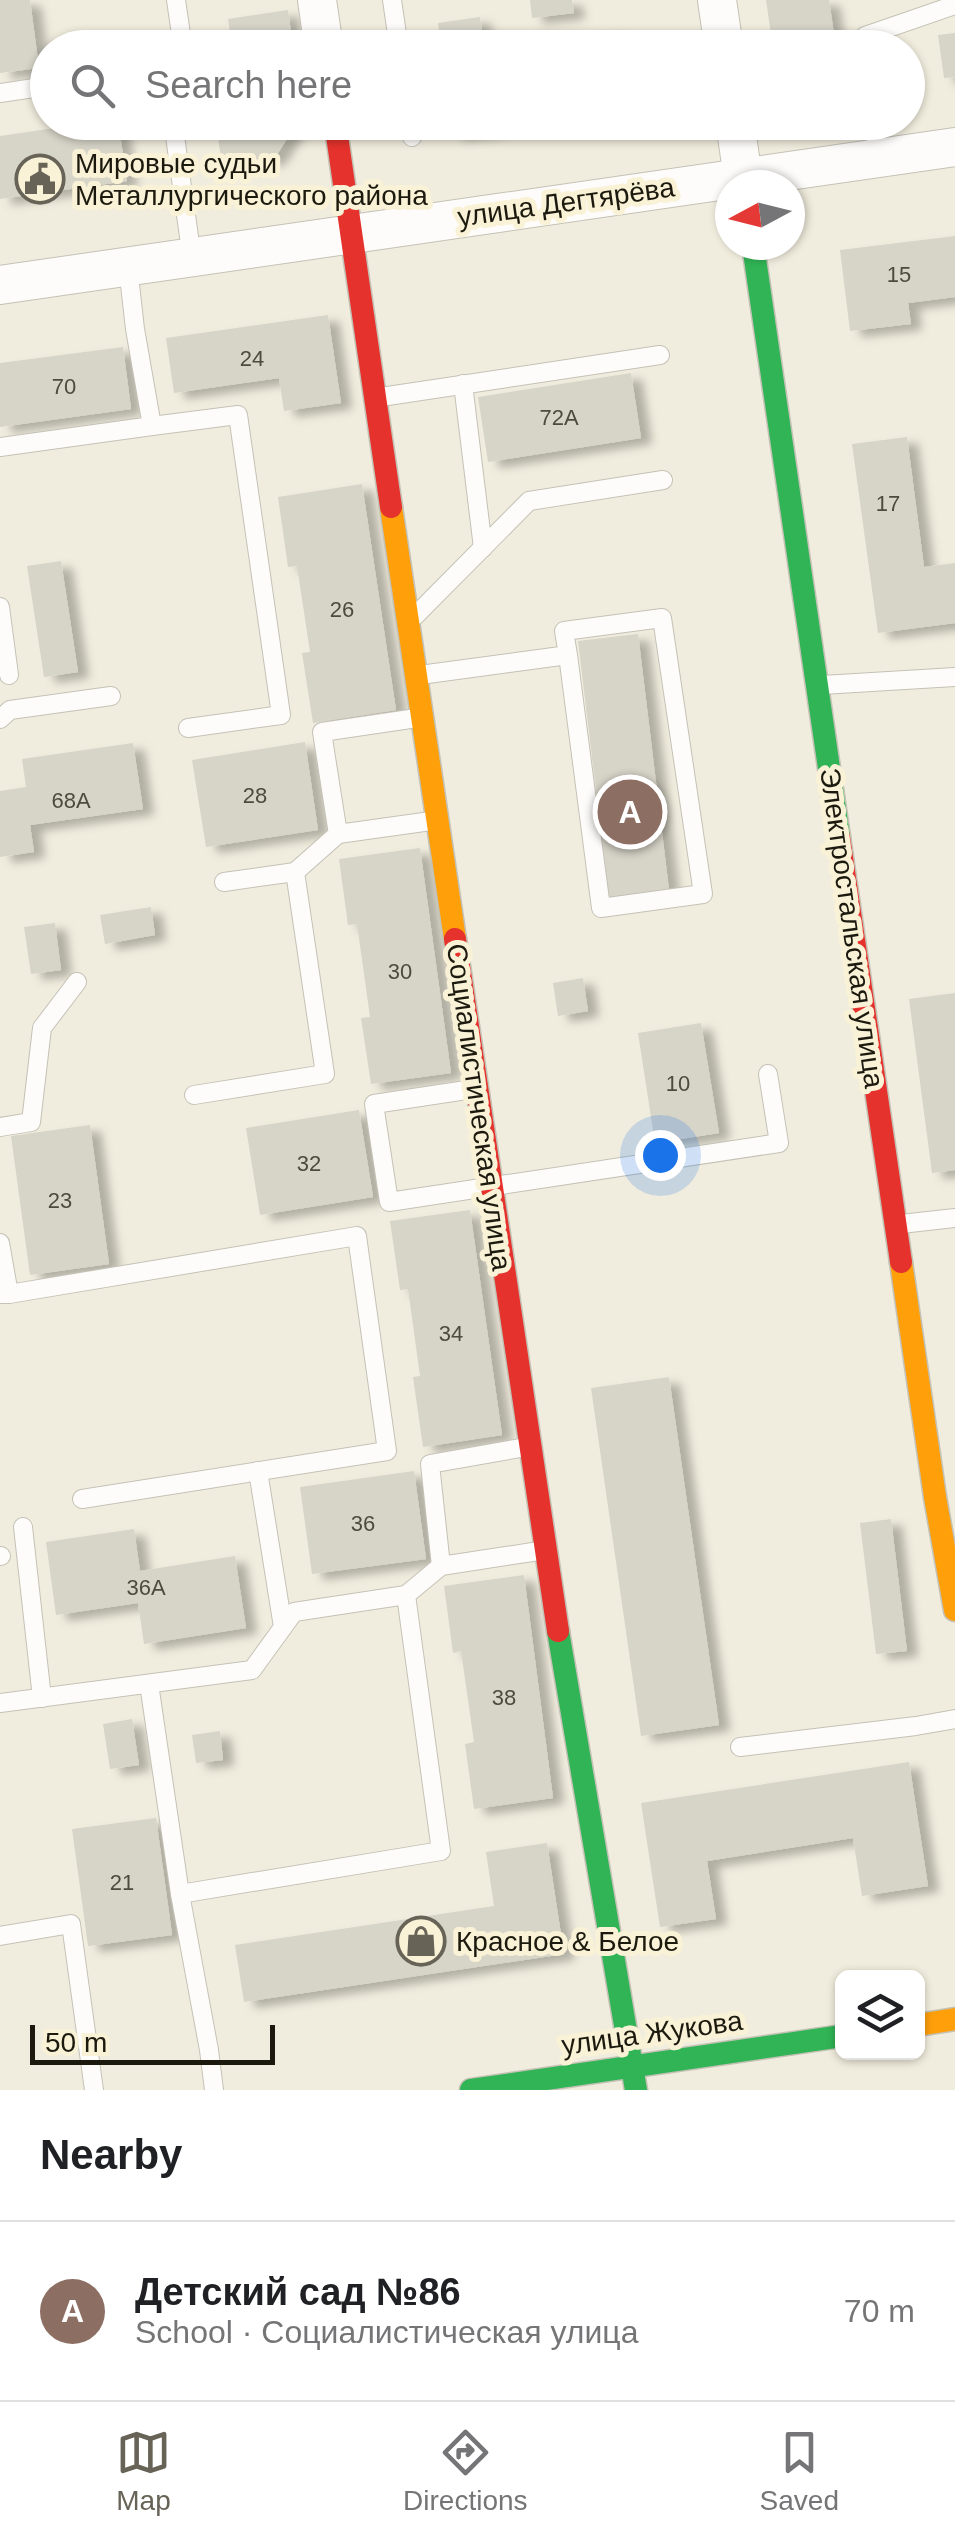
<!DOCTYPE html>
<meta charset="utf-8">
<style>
:root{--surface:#fff;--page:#f2f2f2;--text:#202124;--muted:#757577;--line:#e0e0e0;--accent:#676357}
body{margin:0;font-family:Arial,sans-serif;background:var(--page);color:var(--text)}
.controls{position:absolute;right:30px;bottom:30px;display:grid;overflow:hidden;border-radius:15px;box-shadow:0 2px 8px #0004}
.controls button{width:90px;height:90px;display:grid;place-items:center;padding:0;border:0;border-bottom:2px solid var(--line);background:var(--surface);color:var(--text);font:50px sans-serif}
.compass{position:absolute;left:715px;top:170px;width:90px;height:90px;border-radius:50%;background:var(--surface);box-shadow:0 2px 8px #0004;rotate:263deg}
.scale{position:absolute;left:30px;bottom:25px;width:245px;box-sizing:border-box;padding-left:10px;border:5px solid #1c190f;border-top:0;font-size:28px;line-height:35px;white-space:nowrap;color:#1c190f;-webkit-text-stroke:8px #f9f2d6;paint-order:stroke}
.you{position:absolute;left:660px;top:1155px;width:35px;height:35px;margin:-25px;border:8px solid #fff;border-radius:50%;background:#1a73e8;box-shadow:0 0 0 15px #1a73e833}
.badge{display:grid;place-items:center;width:65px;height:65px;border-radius:50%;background:var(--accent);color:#fff;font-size:32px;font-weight:700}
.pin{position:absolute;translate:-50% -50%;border:5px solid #fff;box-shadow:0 2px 10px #0006}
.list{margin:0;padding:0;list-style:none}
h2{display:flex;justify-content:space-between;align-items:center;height:130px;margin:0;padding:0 40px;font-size:42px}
h2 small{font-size:32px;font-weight:400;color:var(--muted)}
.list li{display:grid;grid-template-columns:65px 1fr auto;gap:30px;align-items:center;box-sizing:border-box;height:180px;padding:0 40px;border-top:2px solid var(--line)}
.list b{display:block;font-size:38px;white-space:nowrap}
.list p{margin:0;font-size:32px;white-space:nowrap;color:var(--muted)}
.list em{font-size:32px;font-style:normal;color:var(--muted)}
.icon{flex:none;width:55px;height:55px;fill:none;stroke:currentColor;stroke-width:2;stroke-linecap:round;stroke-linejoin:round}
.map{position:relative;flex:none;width:955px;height:2090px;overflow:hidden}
.search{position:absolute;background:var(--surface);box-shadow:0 2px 8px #0004;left:30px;right:30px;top:30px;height:110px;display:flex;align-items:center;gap:25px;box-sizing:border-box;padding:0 35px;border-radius:55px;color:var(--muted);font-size:38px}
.sheet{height:310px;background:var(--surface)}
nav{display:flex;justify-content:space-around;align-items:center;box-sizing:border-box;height:140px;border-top:2px solid var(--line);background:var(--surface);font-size:28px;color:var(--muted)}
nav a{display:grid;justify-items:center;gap:5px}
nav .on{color:var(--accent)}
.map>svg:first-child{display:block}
.building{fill:#d7d4c8;filter:url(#shadow)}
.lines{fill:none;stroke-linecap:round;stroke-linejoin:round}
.lane-casing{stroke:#c4c2b6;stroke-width:20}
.street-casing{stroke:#c4c2b6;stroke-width:40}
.fast-casing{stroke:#c4c2b6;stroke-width:25}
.slow-casing{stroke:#c4c2b6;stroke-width:25}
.jam-casing{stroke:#c4c2b6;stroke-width:25}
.lane{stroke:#fdfcfa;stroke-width:18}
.street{stroke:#fdfcfa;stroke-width:38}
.fast{stroke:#30b455;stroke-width:22}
.slow{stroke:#ff9f0a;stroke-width:22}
.jam{stroke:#e5322d;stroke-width:22}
.labels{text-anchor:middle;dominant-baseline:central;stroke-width:10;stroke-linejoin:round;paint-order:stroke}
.number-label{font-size:22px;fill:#4d4a3f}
.poi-label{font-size:28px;fill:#1c190f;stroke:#f9f2d6;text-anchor:start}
.street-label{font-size:28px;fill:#1c190f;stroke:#f9f2d6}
</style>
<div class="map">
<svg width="955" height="2090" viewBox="0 0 955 2090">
<defs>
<filter id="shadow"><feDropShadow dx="11" dy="6" stdDeviation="5" flood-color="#0004"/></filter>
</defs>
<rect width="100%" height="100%" fill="#f1edde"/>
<!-- building -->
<g class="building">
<polygon points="0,0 30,0 39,68 0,73"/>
<polygon points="530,0 572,0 574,13 532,18"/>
<polygon points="766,0 829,0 836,48 773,48"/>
<polygon points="288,10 293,48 232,48 228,19"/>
<polygon points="480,17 484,48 441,48 438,23"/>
<polygon points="616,31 618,48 511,48 511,45"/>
<polygon points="955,33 955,77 944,78 938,35"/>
<polygon points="96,122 118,122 127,181 0,199 0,136"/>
<polygon points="216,122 298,122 274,159 222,166"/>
<polygon points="451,122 494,122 495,129 453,134"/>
<polygon points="955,236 955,297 908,303 911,324 850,331 840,250"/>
<polygon points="328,315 341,403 284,411 279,378 174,393 166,338"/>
<polygon points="123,347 131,409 0,427 0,363"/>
<polygon points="631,373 641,438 488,462 478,397"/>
<polygon points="907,437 924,567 955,563 955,623 878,633 852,444"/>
<polygon points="362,484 396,710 313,723 302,653 310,652 297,566 288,567 278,497"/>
<polygon points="61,561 78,672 44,677 27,566"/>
<polygon points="638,634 669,890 609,898 578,641"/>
<polygon points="305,742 318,830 206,847 192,760"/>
<polygon points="133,743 143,809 30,825 34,852 0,857 0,791 26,787 22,759"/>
<polygon points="420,848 451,1073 371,1084 361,1018 370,1017 357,924 348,925 339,859"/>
<polygon points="151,907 155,935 105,944 100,915"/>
<polygon points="55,923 61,970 31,974 24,927"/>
<polygon points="583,978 588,1011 558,1016 553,983"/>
<polygon points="955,993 955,1170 932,1173 909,999"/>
<polygon points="701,1023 719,1133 655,1143 638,1033"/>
<polygon points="359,1110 373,1197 260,1215 246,1128"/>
<polygon points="90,1125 109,1264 30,1275 11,1136"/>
<polygon points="470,1210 502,1435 423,1447 413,1377 420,1376 408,1289 400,1290 390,1221"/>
<polygon points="669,1377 719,1725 641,1736 591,1388"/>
<polygon points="414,1471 426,1559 312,1574 300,1487"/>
<polygon points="891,1519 907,1651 876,1654 860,1523"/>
<polygon points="134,1529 140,1571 235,1556 246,1628 144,1644 138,1603 56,1615 46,1542"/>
<polygon points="524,1575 553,1798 474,1809 465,1744 474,1742 461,1651 453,1653 444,1586"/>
<polygon points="132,1719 139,1765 110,1769 103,1724"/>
<polygon points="220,1731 223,1760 196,1763 192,1735"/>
<polygon points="909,1762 928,1886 862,1896 853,1838 707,1861 716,1919 660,1927 641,1803"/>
<polygon points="156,1818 172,1935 88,1946 72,1829"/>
<polygon points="547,1843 564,1954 244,2002 235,1945 494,1906 486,1852"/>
</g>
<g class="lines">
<!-- lane casing -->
<g class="lane-casing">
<g id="lane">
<polyline points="176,0 183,48"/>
<polyline points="392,0 399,48"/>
<polyline points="866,48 865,36 955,5"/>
<polyline points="0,93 48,86"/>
<polyline points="173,122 192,258"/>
<polyline points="410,122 412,137"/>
<polyline points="874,122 878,158"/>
<polyline points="128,267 135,329 152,426 238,415 281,715 188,728"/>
<polyline points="463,384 483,548"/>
<polyline points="381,397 660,355"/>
<polyline points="0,447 152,426"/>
<polyline points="0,607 9,675"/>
<polyline points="415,616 529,501 663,480"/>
<polyline points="420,675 568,655 601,908 703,894 662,618 564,631 568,655"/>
<polyline points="822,685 955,677"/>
<polyline points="417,718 322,732 338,834 431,821"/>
<polyline points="0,719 10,710 111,696"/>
<polyline points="295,872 338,834"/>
<polyline points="473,1089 374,1104 389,1202 779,1143 768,1074"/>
<polyline points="194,1095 325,1074 295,872 224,882"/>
<polyline points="0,1127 31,1122 42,1028 77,982"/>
<polyline points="901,1224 955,1218"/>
<polyline points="0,1243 9,1294 0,1294"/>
<polyline points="9,1294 357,1236 387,1451 82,1499"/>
<polyline points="258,1471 283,1627"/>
<polyline points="23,1527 42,1698"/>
<polyline points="0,1556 1,1556"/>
<polyline points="441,1566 430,1464 526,1447"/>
<polyline points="406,1595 441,1566 539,1551"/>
<polyline points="149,1684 180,1894"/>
<polyline points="0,1703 252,1670 294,1612 406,1595 441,1851 180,1894 209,2050 214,2090"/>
<polyline points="740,1747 916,1726 955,1719"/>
<polyline points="0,1936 71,1924 94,2090"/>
</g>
</g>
<!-- street casing -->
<g class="street-casing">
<g id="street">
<polyline points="317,0 324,48"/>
<polyline points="717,0 724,48"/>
<polyline points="735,122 744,185"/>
<polyline points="0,285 955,147"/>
</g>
</g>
<!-- fast casing -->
<g class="fast-casing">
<g id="fast">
<polyline points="753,245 839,837"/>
<polyline points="558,1631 636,2090"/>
<polyline points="471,2090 842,2036"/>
</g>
</g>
<!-- slow casing -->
<g class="slow-casing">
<g id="slow">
<polyline points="391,507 455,939"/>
<polyline points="901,1262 935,1497 955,1610"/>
<polyline points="918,2025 955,2019"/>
</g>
</g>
<!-- jam casing -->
<g class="jam-casing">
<g id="jam">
<polyline points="335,122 391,507"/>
<polyline points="839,837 901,1262"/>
<polyline points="455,939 558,1631"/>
</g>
</g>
<!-- lane -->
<use href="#lane" class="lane"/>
<!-- street -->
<use href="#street" class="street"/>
<!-- fast -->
<use href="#fast" class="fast"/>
<!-- slow -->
<use href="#slow" class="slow"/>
<!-- jam -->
<use href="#jam" class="jam"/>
</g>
<!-- icons -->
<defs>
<g id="civic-ring" transform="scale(2.5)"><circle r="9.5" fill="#f9f2d6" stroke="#676357" stroke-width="1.5"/><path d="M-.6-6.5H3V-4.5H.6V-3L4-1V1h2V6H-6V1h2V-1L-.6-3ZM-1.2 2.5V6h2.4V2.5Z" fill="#676357"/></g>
<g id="shop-ring" transform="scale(2.5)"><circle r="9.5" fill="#f9f2d6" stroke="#676357" stroke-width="1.5"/><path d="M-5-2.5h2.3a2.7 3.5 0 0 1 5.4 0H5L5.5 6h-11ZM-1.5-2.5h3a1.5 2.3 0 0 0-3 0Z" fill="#676357"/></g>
</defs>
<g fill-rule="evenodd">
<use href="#civic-ring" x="40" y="179"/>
<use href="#shop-ring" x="421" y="1941"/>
</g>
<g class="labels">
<!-- number labels -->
<g class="number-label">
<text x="899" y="274">15</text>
<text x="252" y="358">24</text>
<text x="64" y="386">70</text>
<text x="559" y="417">72А</text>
<text x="888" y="503">17</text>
<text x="342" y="609">26</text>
<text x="255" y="795">28</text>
<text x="71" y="800">68А</text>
<text x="400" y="971">30</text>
<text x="678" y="1083">10</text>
<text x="309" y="1163">32</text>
<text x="60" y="1200">23</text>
<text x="451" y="1333">34</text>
<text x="363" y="1523">36</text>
<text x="146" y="1587">36А</text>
<text x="504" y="1697">38</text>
<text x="122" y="1882">21</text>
</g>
<!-- poi labels -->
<g class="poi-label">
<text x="75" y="163">Мировые судьи<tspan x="75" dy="32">Металлургического района</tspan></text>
<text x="456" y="1941">Красное &amp; Белое</text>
</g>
<!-- street labels -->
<g class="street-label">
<text transform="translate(566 202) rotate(-8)">улица Дегтярёва</text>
<text transform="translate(852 928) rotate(82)">Электростальская улица</text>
<text transform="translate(479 1107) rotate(82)">Социалистическая улица</text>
<text transform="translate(652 2033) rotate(-8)">улица Жукова</text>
</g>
</g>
</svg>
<div class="controls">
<button><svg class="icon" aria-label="layers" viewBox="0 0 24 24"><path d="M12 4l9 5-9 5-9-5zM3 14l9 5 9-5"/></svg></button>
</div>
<svg class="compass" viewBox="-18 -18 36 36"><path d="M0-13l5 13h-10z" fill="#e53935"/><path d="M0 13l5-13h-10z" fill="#757577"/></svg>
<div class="scale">50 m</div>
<div class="you"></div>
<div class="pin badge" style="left:630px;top:812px;background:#8d6e63">A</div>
<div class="search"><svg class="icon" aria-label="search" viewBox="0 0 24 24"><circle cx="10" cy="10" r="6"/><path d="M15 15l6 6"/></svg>Search here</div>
</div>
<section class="sheet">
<h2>Nearby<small></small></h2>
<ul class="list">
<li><span class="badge" style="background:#8d6e63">A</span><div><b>Детский сад №86</b><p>School · Социалистическая улица</p></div><em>70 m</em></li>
</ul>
</section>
<nav>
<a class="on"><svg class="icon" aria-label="map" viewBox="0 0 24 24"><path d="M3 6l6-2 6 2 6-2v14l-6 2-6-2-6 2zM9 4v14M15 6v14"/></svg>Map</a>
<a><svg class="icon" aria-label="directions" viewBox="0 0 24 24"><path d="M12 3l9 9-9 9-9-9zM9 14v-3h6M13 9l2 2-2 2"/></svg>Directions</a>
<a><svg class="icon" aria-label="saved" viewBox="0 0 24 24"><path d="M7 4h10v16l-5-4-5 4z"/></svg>Saved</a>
</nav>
